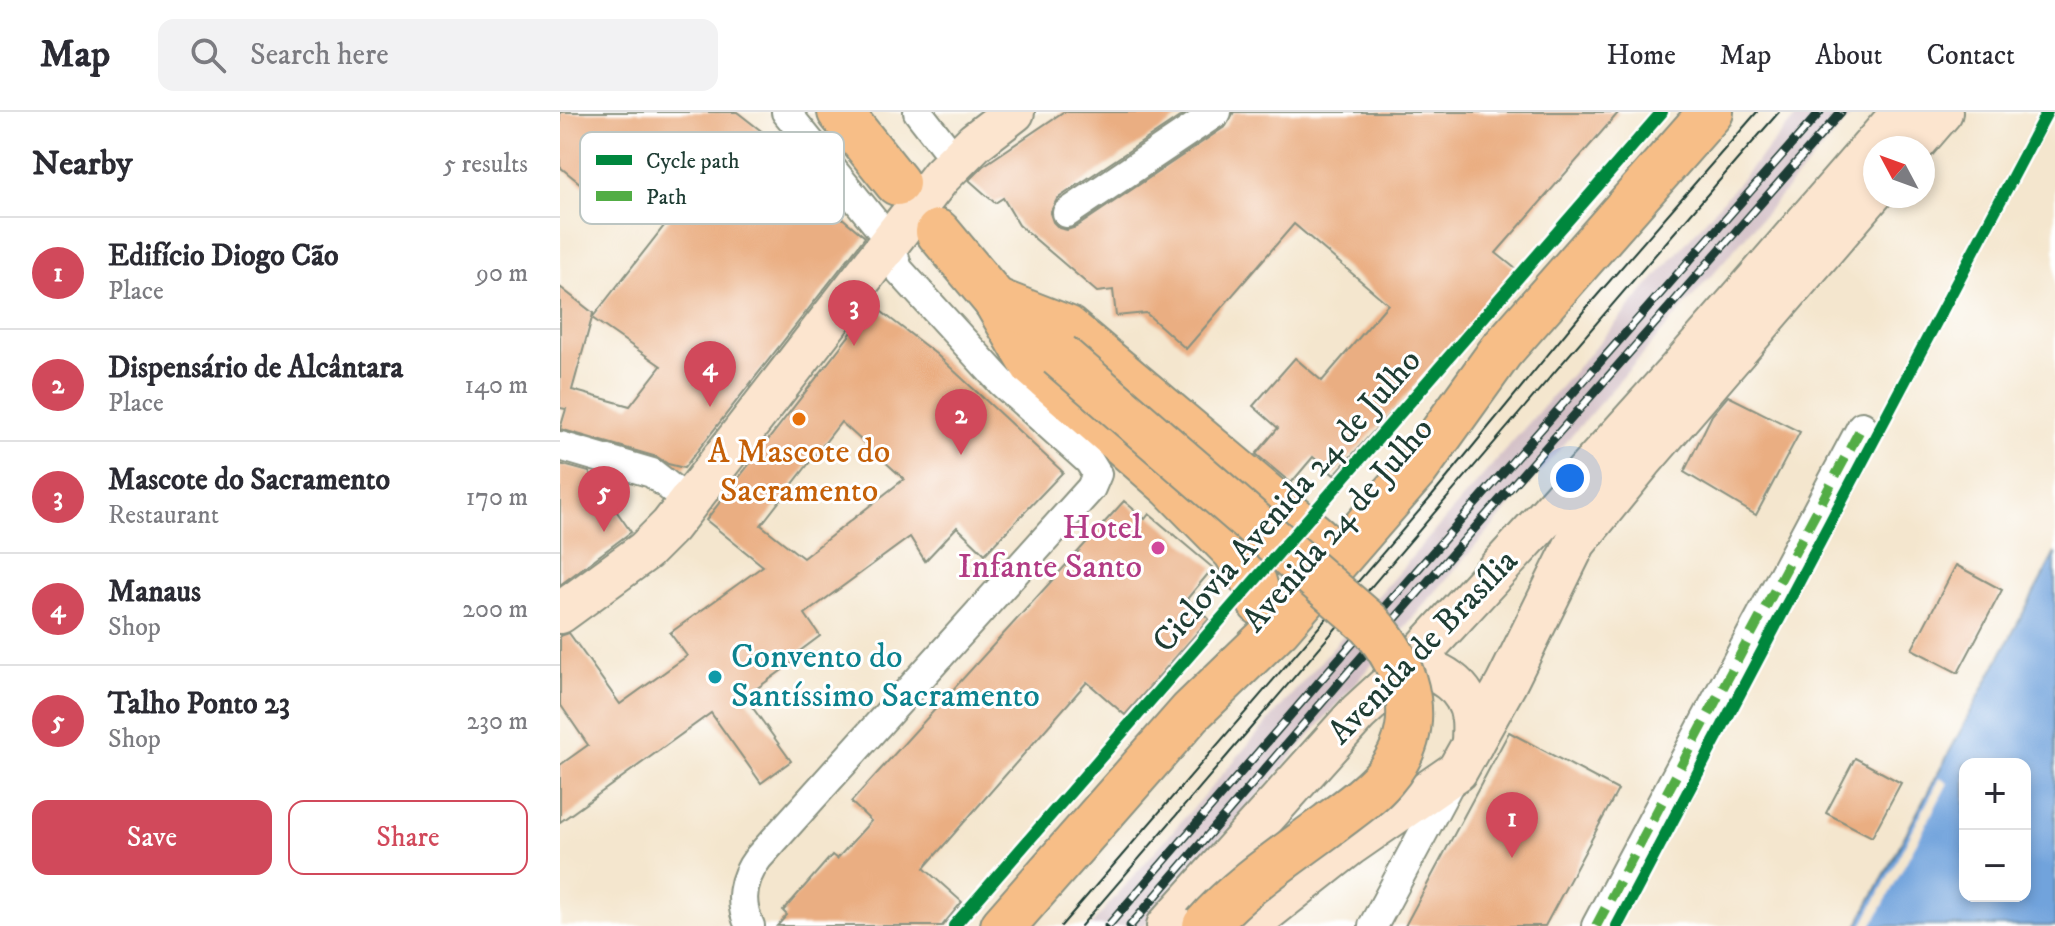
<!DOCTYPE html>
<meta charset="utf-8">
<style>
:root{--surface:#fff;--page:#f2f2f3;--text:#2b2b33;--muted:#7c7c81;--line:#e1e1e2;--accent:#d1495b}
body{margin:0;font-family:"IM FELL DW Pica",serif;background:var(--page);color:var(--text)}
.controls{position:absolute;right:24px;bottom:24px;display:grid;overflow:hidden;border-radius:16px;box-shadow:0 4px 12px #0003}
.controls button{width:72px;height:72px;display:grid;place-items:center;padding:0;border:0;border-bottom:2px solid var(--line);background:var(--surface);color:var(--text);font:40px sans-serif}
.compass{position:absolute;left:1303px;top:24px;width:72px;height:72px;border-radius:50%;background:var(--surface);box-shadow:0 4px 12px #0003;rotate:311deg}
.you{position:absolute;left:1010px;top:366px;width:28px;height:28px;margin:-20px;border:6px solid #fff;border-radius:50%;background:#1a73e8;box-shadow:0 0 0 12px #1a73e833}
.badge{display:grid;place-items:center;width:52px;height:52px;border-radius:50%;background:var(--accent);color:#fff;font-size:26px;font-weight:700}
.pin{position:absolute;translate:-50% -66px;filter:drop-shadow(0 2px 4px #0008)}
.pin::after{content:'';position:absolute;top:42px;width:28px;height:24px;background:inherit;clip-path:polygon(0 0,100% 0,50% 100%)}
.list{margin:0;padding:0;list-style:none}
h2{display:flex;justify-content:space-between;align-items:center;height:104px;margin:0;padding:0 32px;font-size:34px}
h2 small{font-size:26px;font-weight:400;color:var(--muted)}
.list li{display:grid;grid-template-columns:52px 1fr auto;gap:24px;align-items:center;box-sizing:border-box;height:112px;padding:0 32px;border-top:2px solid var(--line)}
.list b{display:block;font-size:30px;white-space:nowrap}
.list p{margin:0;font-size:26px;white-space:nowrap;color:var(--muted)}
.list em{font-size:26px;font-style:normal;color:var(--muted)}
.actions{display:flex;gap:16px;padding:24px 32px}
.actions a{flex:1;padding:18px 0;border:2px solid var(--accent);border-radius:16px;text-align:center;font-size:28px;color:var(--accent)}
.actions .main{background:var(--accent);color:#fff}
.icon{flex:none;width:44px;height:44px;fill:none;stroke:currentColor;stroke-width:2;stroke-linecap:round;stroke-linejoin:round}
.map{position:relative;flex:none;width:1495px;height:814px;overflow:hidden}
header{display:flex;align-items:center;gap:48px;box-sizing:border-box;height:112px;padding:0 40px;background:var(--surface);border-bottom:2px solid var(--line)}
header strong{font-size:38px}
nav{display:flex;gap:44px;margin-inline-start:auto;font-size:28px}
.search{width:560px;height:72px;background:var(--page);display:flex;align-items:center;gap:20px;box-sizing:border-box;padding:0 28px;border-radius:16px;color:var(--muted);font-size:30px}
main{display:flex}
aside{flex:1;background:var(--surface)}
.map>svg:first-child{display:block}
.industrial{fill:#d2bec5}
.water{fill:#71a3dc;stroke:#487088;stroke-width:2;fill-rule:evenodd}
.pier{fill:#f4e6ce}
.building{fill:#eaae82;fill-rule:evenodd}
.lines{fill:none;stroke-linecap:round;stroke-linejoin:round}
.street-casing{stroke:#8a9281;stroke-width:32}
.secondary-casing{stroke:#8a9281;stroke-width:44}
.primary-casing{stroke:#8a9281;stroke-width:48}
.street{stroke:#fff;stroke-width:28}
.secondary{stroke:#fce5cf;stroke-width:40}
.primary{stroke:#f7be87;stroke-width:44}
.tram{stroke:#1f3d34;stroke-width:2}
.rail-casing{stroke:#1f3d34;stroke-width:9}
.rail{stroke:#fff;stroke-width:6;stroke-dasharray:18;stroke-linecap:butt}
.primary-bridge-casing{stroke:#8a9281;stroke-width:48;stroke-linecap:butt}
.primary-bridge{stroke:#f7be87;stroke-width:44}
.quiet{stroke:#52ad45;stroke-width:10;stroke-dasharray:20 10;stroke-linecap:butt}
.cycleway-casing{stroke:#fff;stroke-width:17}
.cycleway{stroke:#00873e;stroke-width:12}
.food-dot{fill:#e8710a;stroke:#fff;stroke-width:3}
.hotel-dot{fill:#d1479c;stroke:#fff;stroke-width:3}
.culture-dot{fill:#0f9aa8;stroke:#fff;stroke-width:3}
.labels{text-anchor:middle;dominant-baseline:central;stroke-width:6;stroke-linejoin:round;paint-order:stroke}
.food-label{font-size:34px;fill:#c56008;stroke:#fff}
.street-label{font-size:34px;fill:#1f3d34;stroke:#fff}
.hotel-label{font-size:34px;fill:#b23c85;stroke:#fff;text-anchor:end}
.culture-label{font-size:34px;fill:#0d838f;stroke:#fff;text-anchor:start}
.key{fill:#fff;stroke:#bcc5c2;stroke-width:2}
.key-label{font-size:22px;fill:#1f3d34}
</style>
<header>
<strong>Map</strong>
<div class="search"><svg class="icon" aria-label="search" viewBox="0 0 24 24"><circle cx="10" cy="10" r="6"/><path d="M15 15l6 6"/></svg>Search here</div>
<nav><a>Home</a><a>Map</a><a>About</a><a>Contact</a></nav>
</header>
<main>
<aside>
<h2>Nearby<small>5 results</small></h2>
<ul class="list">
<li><span class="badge">1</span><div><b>Edifício Diogo Cão</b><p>Place</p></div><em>90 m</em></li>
<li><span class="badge">2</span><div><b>Dispensário de Alcântara</b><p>Place</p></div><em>140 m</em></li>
<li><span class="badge">3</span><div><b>Mascote do Sacramento</b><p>Restaurant</p></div><em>170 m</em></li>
<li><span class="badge">4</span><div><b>Manaus</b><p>Shop</p></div><em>200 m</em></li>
<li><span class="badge">5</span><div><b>Talho Ponto 23</b><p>Shop</p></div><em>230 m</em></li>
</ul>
<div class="actions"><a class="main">Save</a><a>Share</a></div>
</aside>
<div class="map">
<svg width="1495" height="814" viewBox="0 0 1495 814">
<rect width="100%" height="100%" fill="#fff"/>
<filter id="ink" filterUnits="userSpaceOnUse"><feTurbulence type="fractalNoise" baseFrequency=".0125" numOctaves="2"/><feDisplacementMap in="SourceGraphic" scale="16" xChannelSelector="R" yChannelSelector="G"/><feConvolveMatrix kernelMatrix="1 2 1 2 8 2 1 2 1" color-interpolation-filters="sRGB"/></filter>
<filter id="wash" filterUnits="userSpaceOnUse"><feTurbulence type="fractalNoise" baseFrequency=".006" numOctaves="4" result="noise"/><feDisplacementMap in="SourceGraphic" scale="32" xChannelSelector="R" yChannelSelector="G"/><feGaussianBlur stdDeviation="1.8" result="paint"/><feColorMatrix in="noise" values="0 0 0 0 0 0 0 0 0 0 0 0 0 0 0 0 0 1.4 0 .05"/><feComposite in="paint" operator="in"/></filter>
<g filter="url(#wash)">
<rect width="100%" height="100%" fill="#f4e6ce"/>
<!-- industrial -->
<polygon class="industrial" points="1240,0 1294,0 584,814 530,814"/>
<!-- water -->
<path class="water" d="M 1495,441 L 1495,814 L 1297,814 ZM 1405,652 L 1465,652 L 1465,784 L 1405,784 Z"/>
<!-- pier -->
<polygon class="pier" points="1380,666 1388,671 1364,717 1312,814 1302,814"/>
<g id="blocks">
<!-- building -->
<g class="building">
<path d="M 0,0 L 177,0 L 217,31 L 223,24 L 249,56 L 239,70 L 305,125 L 124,356 L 108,352 L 97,345 L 0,317 L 6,297 L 0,296 L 0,175 L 33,201 L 32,206 L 129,82 L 71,41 L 37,85 L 0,55 ZM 32,206 L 101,254 L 70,294 L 12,278 Z"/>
<polygon points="503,0 627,0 497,87 490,101 493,110 499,116 507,118 516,115 666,14 674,0 1059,0 936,141 957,158 906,217 774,363 753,345 731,371 696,342 718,316 693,294 735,246 762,269 828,192 734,112 626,237 586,201 556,204 553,178 537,180 459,113 443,86 435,91 409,68 423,54"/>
<path d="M 313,193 L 376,242 L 503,360 L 425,442 L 397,415 L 365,449 L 350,425 L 245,502 L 260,524 L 240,539 L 243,543 L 185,585 L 231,649 L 201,671 L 151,601 L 0,710 L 0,653 L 28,633 L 0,592 L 0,524 L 9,521 L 60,592 L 127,544 L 110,521 L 203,454 L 146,408 ZM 281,310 L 344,367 L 243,446 L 201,413 Z"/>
<polygon points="1168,284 1240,320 1196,403 1124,360 1152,303"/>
<polygon points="0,352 29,360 71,420 0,473"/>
<polygon points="564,389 585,407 589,402 653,456 627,487 649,507 565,603 527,570 364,756 402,790 382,814 217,814 227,803 223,799 272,743 277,747 311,709 291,690"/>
<polygon points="1396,453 1442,478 1398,561 1352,537"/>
<polygon points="949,620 1058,678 985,814 845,814"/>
<polygon points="1295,646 1341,671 1312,725 1266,701"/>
</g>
</g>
</g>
<g filter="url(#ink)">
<use href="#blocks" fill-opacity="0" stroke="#8a9281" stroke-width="2"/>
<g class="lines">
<!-- street casing -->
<g class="street-casing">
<g id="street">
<polyline points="358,0 396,49"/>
<polyline points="507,101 657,0"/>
<polyline points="0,334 92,361 129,390"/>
<path d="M 190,814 C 178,790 182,767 198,746 L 531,376 L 537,362 L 529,349 L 441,270 L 338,157 L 330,129 L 226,0"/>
<polyline points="813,814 892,667"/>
<polyline points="1036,814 1302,314"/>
</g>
</g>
<!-- secondary casing -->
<g class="secondary-casing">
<g id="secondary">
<polyline points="1351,36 1382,0"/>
<polyline points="0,501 85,439 110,414 381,64 415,30 454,0"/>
<path d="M 847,556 C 877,554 908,574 912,607 C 913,615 912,624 912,633"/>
<polyline points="607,814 798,601 847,556 985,406 1120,256 1342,0"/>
<polyline points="688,814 789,734 897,659 946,572 1016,430 1082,349 1315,78"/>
</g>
</g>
<!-- primary casing -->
<g class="primary-casing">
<g id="primary">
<polyline points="280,0 337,71"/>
<polyline points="378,120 435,188 458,208"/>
<polyline points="435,188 473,253 611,374 675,439 694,470 700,491"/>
<polyline points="435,188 507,216 757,426"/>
<polyline points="443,814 631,600 718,516 856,357 941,239 1151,0"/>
</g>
</g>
<!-- street -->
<use href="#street" class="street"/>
<!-- secondary -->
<use href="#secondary" class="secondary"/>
<!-- primary -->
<use href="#primary" class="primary"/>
<!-- tram -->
<g class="tram">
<polyline points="501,814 872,384 1027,195 1197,0"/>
<path d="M 521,814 C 755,543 984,269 1219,0"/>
</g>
<!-- rail casing -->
<g class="rail-casing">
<g id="rail">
<polyline points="548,814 778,548 1260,0"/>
<polyline points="570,814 790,558 1281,0"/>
</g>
</g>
<!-- rail -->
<use href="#rail" class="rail"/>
<!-- primary-bridge casing -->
<g class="primary-bridge-casing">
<path id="primary-bridge" d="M 499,243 L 810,512 C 850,557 867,616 824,666 C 808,685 787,698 768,713 C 725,745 680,774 645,814"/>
</g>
<!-- primary-bridge -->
<use href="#primary-bridge" class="primary-bridge"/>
<!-- quiet -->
<polyline class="quiet" points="1036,814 1302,314"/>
<!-- cycleway casing -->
<g class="cycleway-casing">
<g id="cycleway">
<polyline points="394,814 1102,0"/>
<polyline points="1057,814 1487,0"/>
</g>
</g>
<!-- cycleway -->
<use href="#cycleway" class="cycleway"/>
</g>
</g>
<!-- markers -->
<circle class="food-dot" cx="239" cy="307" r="8"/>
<circle class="hotel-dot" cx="598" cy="436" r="8"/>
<circle class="culture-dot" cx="155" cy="565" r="8"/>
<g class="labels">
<!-- food labels -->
<g class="food-label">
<text x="239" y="340">A Mascote do<tspan x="239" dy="39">Sacramento</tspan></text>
</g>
<!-- street labels -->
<g class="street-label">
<text transform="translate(727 389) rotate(-49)">Ciclovia Avenida 24 de Julho</text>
<text transform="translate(778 413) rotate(-49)">Avenida 24 de Julho</text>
<text transform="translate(863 535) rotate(-46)">Avenida de Brasília</text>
</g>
<!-- hotel labels -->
<g class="hotel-label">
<text x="582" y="416">Hotel<tspan x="582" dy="39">Infante Santo</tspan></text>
</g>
<!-- culture labels -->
<g class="culture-label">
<text x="171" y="545">Convento do<tspan x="171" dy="39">Santíssimo Sacramento</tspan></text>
</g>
</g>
<!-- legend -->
<rect x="20" y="20" width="264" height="92" rx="12" class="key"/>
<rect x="36" y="43" width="36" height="10" fill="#00873e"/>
<rect x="36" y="79" width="36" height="10" fill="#52ad45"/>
<g class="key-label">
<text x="86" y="56">Cycle path</text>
<text x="86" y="92">Path</text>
</g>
</svg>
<div class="controls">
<button>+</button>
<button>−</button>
</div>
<svg class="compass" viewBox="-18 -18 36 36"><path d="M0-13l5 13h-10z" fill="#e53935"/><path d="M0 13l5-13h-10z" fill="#7c7c81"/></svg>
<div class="you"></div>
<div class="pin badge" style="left:952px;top:746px">1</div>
<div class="pin badge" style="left:401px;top:343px">2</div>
<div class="pin badge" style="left:294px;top:234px">3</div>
<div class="pin badge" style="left:150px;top:295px">4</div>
<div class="pin badge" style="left:44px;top:420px">5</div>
</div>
</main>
